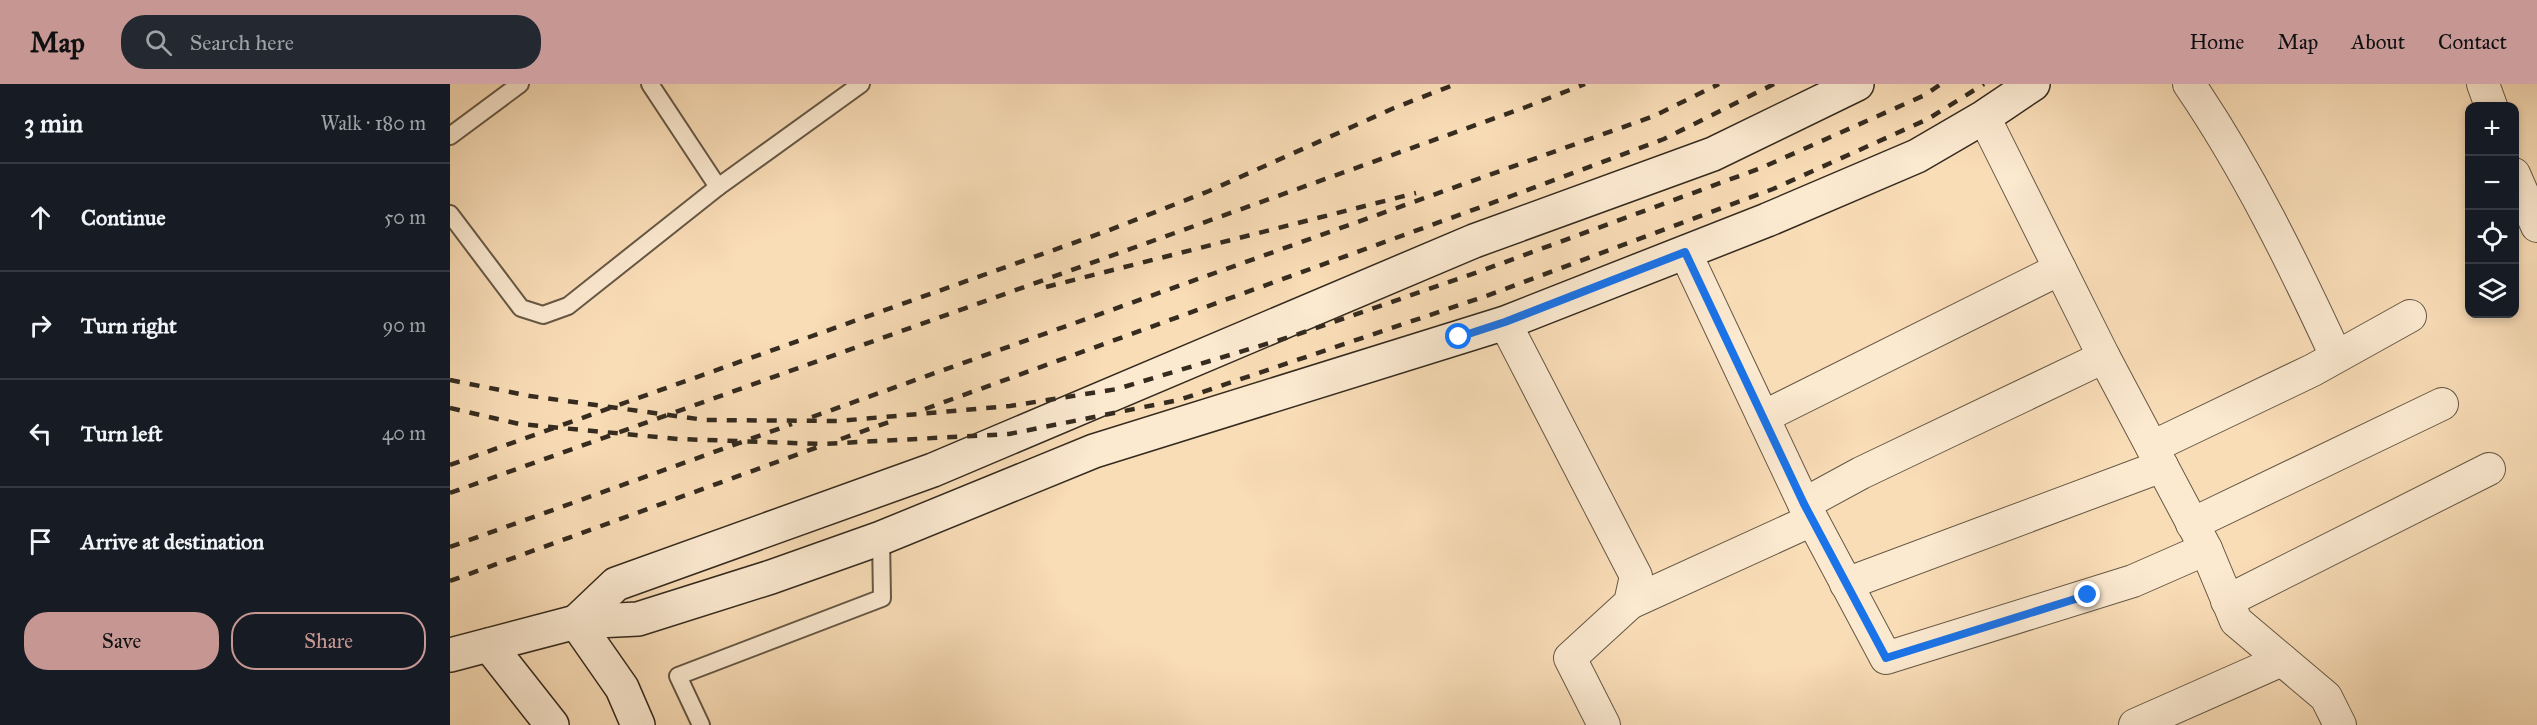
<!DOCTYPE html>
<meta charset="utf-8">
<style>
:root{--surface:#171b24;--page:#242831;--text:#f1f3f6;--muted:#9ea1a6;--line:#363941;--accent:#c59692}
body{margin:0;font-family:"IM FELL Great Primer",serif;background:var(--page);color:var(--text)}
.controls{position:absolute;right:18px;top:18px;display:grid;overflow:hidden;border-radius:12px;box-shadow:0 3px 9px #0003}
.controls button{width:54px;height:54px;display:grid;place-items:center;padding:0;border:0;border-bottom:2px solid var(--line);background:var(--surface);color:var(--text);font:30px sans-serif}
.stop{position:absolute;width:18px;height:18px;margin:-14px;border:4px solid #1a73e8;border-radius:50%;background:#fff}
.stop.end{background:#1a73e8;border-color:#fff;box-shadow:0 2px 6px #0008}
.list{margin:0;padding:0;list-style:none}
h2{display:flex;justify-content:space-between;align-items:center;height:78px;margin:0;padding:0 24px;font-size:26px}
h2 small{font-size:20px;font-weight:400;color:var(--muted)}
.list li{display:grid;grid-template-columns:39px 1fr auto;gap:18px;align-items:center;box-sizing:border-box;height:108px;padding:0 24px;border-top:2px solid var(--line)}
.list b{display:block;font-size:22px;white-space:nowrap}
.list em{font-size:20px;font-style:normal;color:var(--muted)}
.actions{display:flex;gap:12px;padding:18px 24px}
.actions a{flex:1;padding:14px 0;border:2px solid var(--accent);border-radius:24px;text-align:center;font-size:21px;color:var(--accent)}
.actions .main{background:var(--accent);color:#111}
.icon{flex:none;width:33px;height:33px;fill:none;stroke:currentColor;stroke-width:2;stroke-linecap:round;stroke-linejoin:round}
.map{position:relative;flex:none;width:2087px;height:641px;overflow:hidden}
header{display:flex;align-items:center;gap:36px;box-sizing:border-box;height:84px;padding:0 30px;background:var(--accent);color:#111}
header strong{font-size:28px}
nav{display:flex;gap:33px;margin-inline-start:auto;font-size:21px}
.search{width:420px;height:54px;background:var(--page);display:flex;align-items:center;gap:15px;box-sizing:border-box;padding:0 21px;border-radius:24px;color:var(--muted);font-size:22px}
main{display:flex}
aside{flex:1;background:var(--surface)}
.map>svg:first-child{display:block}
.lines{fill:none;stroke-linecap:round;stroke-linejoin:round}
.lane-casing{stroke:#665845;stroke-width:20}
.street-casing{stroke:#665845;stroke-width:34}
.secondary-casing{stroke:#352b1f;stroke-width:36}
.lane{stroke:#fbe9d0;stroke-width:16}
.street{stroke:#fbe9d0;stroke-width:32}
.secondary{stroke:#fbe9d0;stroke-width:33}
.rail{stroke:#352b1f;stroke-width:4.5;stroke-dasharray:10 10;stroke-linecap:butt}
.route{stroke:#1a73e8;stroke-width:8}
</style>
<header>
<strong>Map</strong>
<div class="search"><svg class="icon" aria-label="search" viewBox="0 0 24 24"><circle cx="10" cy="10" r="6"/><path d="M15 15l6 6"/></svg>Search here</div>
<nav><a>Home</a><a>Map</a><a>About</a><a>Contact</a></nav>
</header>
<main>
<aside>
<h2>3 min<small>Walk · 180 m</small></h2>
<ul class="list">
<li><svg class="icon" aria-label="ahead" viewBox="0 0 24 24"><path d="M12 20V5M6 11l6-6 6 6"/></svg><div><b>Continue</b></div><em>50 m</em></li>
<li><svg class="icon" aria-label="right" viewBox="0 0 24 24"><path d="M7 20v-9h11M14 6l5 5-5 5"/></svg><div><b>Turn right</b></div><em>90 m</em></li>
<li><svg class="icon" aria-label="left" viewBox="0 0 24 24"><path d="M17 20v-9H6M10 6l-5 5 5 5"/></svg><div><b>Turn left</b></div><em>40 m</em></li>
<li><svg class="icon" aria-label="arrive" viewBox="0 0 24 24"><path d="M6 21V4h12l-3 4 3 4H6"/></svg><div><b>Arrive at destination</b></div></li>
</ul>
<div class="actions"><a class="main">Save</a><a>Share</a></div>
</aside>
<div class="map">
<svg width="2087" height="641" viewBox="0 0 2087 641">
<rect width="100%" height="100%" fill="#f9ddb7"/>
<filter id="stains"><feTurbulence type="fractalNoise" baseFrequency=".00333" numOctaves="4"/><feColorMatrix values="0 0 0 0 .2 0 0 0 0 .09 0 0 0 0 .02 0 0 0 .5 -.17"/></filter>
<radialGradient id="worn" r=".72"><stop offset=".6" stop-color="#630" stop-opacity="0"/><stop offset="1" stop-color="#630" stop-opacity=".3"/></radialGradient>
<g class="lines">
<!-- lane casing -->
<g class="lane-casing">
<g id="lane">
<polyline points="200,0 268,103"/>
<polyline points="0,52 70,0"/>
<polyline points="0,130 71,224 93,231 118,222 268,103 411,0"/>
<polyline points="251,641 228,592 432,514 431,454"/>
</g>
</g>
<!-- street casing -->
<g class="street-casing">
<g id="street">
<path d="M 1739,0 C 1797,85 1843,179 1886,272"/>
<polyline points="2033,0 2041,22"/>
<polyline points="1534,33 1654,273 1756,465 1786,537 1876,613 1890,641"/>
<polyline points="2064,90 2087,142"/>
<polyline points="1235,168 1354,420 1436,574 1683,497 1756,465"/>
<polyline points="1055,239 1186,492 1180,519 1120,574 1154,641"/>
<polyline points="1313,333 1610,185"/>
<polyline points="1702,363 1863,286 1960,232"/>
<polyline points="1354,420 1411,389 1654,273"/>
<polyline points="1742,440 1992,320"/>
<polyline points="1396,500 1712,382"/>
<polyline points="1777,517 2039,385"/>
<polyline points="1180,519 1362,436"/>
<polyline points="1685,641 1832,576"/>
</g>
</g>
<!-- secondary casing -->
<g class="secondary-casing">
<g id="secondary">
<polyline points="126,538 166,500 483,386 1024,157 1263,70 1407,0"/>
<polyline points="126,538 172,604 188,641"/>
<polyline points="39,561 102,641"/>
<polyline points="0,571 126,538 188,535 321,493 431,454 644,367 1055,239 1317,136 1467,72 1534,33 1583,0"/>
</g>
</g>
<!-- lane -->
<use href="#lane" class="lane"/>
<!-- street -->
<use href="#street" class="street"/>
<!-- secondary -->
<use href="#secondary" class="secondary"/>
<!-- rail -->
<g class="rail">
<polyline points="596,203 966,109"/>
<polyline points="0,296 80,312 255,336 388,337 560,322 667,305 846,251 1028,188 1311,84 1475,11 1491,0"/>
<polyline points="0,324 69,340 228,355 372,360 559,350 729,316 1036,212 1323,105 1478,35 1534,0"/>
<polyline points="475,325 1064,111 1214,55 1324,0"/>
<polyline points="362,333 1204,32 1269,0"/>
<polyline points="391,355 439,338"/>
<polyline points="0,381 657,147 759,107 944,24 1006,0"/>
<polyline points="0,409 1076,23 1135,0"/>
<polyline points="0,463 342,340"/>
<polyline points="0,497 368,363"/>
</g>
</g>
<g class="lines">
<!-- route -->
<polyline class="route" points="1009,253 1055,238 1235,168 1354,420 1436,574 1638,511"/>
</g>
<rect width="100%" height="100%" filter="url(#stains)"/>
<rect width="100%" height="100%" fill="url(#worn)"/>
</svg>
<div class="controls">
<button>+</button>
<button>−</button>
<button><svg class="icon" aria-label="locate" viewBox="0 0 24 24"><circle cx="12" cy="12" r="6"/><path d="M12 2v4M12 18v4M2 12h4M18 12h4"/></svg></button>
<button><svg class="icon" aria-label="layers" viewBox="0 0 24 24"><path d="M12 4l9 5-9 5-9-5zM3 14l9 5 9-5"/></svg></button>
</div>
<div class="stop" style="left:1009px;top:253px"></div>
<div class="stop end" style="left:1638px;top:511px"></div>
</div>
</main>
